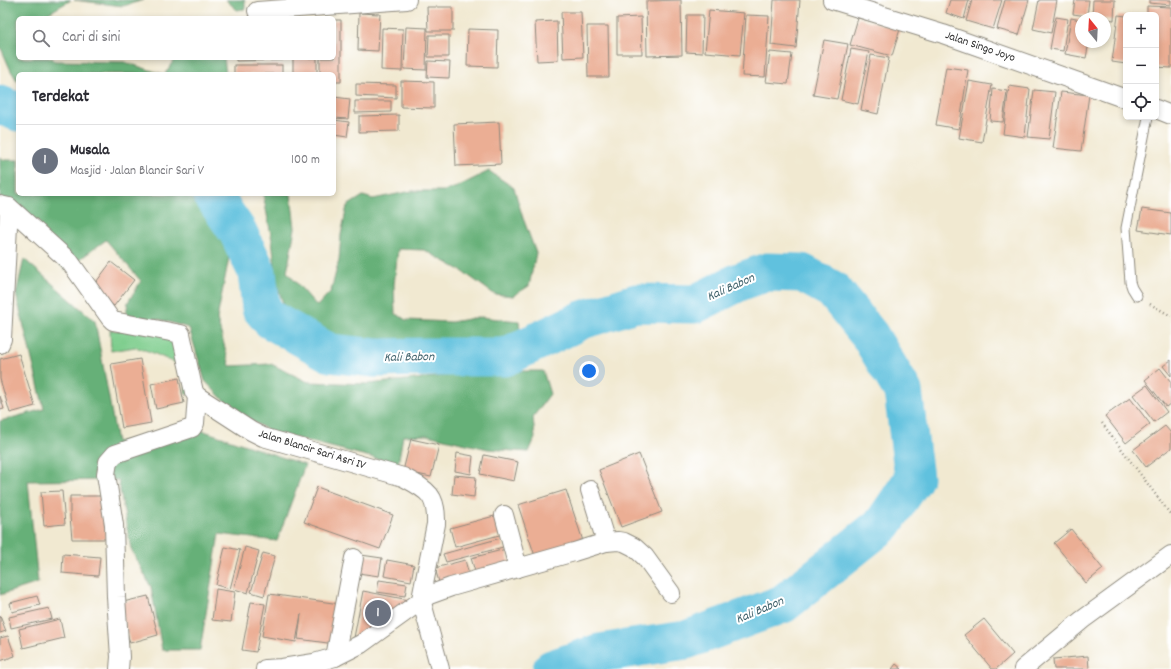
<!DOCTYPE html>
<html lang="id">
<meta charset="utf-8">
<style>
:root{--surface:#fff;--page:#f7f7f7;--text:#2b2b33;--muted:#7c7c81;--line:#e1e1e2;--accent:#db2777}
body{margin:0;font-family:Dekko,sans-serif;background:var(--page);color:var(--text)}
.controls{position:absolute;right:12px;top:12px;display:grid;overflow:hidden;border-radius:6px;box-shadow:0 2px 6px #0003}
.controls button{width:36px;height:36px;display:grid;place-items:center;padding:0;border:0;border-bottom:1px solid var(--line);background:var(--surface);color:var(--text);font:20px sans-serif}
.compass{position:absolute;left:1075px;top:12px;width:36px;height:36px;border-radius:50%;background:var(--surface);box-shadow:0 2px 6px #0003;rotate:342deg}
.you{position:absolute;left:589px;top:371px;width:14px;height:14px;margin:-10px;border:3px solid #fff;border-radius:50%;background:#1a73e8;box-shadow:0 0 0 6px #1a73e833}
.badge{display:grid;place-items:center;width:26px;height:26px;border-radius:50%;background:var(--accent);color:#fff;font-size:13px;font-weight:700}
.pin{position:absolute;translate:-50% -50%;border:2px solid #fff;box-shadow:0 1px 4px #0006}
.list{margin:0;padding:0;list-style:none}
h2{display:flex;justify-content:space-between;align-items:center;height:52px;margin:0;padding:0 16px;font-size:17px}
h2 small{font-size:13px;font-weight:400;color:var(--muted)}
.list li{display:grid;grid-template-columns:26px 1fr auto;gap:12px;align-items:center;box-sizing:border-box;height:72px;padding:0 16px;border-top:1px solid var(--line)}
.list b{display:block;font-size:15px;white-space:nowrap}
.list p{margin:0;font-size:13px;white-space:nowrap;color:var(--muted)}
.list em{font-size:13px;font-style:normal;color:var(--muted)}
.icon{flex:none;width:22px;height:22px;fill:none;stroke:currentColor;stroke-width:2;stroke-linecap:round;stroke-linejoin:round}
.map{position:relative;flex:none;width:1171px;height:669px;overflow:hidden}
.search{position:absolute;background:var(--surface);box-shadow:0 2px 6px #0003;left:16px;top:16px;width:320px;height:44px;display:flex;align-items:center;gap:10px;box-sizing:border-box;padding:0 14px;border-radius:6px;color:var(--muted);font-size:15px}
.panel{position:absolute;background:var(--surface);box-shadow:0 2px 6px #0003;left:16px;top:72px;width:320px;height:124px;border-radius:6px}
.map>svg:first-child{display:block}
.green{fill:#7ecd8d;stroke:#547c5c}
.forest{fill:#66b078;stroke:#486e52}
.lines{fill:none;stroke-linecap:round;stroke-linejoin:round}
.river{stroke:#60c1de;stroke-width:39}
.building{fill:#ebae94}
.service-casing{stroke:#8e8a7e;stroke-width:11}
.minor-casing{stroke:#8e8a7e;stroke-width:20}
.path{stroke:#8e8a7e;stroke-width:2.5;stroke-dasharray:1 3;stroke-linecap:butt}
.service{stroke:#fff;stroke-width:9}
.minor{stroke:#fff;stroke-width:18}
.labels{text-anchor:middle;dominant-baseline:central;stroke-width:4;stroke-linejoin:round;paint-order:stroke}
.street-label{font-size:12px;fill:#2b2b2b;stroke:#fff}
.water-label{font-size:13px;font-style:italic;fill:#3e606a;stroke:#fff}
</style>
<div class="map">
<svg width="1171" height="669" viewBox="0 0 1171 669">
<rect width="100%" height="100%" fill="#fff"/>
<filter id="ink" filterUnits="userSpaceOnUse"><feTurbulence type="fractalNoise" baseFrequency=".025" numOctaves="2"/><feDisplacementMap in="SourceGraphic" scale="8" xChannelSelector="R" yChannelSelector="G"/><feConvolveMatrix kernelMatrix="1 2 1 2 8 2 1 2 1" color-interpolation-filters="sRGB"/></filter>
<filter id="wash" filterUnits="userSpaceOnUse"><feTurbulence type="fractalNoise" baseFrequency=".012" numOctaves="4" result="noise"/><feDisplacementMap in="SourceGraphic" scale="16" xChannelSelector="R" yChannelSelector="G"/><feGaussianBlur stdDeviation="0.9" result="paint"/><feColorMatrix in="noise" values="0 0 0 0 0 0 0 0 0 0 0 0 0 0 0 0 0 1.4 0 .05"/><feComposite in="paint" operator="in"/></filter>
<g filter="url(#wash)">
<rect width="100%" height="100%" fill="#f1e9d1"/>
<!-- green -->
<polygon class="green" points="110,330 182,334 194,393 185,394 187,382 184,367 151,352 135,347 111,351"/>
<!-- forest -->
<g class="forest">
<polygon points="0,0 71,0 47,14 46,18 18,18 18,58 52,58 55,61 125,62 162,74 18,74 18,82 11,71 0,46"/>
<polygon points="74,0 144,0 123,6"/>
<polygon points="226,0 245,0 245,9 237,10"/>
<polygon points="175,58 224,58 226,74 165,74"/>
<polygon points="0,156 4,160 18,160 18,194 181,194 193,199 231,247 217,319 230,366 271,364 308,382 368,384 493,371 543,371 550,394 533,417 535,438 529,452 488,449 427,435 403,436 398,464 272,432 235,412 205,381 189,328 162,320 126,315 128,302 141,281 106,240 65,270 0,197"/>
<polygon points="489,171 514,188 523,218 536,253 529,286 513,296 494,294 462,271 424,250 398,249 394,285 395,313 406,320 451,322 480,317 519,321 521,339 377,339 349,346 318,344 287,316 277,284 272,240 263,194 291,194 295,228 287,272 317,306 331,291 339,260 341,235 347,206 363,196 373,199 412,191 444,191 457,187"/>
<polygon points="24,259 95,321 117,442 198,429 305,465 277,541 219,534 200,650 162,650 151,587 131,549 118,480 28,481 38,583 0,595 0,421 44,409 16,294"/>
</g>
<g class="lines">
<!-- river -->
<g class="river">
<polyline points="0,105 18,112"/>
<polyline points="212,194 238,232 257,272 261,308 271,320 330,353 375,358 431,357 505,357 582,320 636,303 695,304 739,282 767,272 802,273 833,290 870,336 903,391 914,478 883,524 783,604 686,640 599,653 552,669"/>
</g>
</g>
<g id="blocks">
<!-- building -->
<g class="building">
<polygon points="681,0 682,55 647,56 646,1"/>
<polygon points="774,0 800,0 796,48 771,45"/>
<polygon points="950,0 969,0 964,19 946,13"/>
<polygon points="972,0 1002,0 993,29 966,21"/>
<polygon points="1005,0 1029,0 1019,35 997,29"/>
<polygon points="1039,0 1057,0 1051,33 1033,29"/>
<polygon points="1075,0 1089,0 1087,16 1073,14"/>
<polygon points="1093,0 1115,0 1114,20 1105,19 1105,18 1092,18"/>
<polygon points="1149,0 1171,0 1171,5 1149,3"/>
<polygon points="1147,6 1171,7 1171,68 1156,67 1156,15 1147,15"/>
<polygon points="427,7 453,7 453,31 428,31"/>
<polygon points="709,10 744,13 740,55 705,52"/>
<polygon points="561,12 581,12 583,57 563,58"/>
<polygon points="359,13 380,14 378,51 358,50"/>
<polygon points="687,15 703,15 702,53 686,52"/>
<polygon points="746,15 769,16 765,77 742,76"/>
<polygon points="1118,15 1126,16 1126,64 1112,62"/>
<polygon points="641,17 642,54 617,54 617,18"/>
<polygon points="1056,17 1068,19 1063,51 1050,49"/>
<polygon points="858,18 900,29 892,56 850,45"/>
<polygon points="1071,18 1081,20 1081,42 1089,42 1086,58 1065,54"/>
<polygon points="334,20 341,20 341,82 334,82 334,74 320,74 320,58 334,58"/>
<polygon points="557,21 558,60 537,61 535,22"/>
<polygon points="587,26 608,26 609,77 588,77"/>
<polygon points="406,27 427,28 426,70 404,69"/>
<polygon points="382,28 403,29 402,71 381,70"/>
<polygon points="468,29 498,30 497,67 467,66"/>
<polygon points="429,35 449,35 449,57 428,57"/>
<polygon points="824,40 848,44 837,99 813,95"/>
<polygon points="851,49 869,52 858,104 841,100"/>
<polygon points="770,52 792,54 788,84 766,82"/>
<polygon points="871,55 889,58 878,114 861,110"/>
<polygon points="236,58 284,58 283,60 236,61"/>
<rect x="293" y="58" width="24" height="16"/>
<polygon points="428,61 450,62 449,78 427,77"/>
<rect x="234" y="65" width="48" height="9"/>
<polygon points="946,67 968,70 959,129 936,125"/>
<polygon points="401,81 434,82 434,108 401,107"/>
<polygon points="969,81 992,85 982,142 959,138"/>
<polygon points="356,84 396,85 396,98 356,96"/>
<polygon points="1009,86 1030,89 1025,137 1003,134"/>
<polygon points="993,89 1007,91 1003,122 990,121"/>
<polygon points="1034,90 1055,92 1049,139 1028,137"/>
<polygon points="1061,92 1089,95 1081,151 1053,148"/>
<polygon points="334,97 350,99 348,119 334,118"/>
<polygon points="355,101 391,101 391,112 355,113"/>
<polygon points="399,115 399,131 359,132 359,116"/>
<polygon points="334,120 349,122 347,137 334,135"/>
<polygon points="499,122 501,164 456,166 454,124"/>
<polygon points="1142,209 1171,213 1171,235 1138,230"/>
<polygon points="111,262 134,280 114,306 91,289"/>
<polygon points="19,354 35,406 10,413 0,379 0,359"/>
<polygon points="140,359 151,423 122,428 111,364"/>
<polygon points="1171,360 1171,376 1163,366"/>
<polygon points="1160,368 1171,382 1171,403 1166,407 1145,380"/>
<polygon points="179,378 184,403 156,409 151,384"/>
<polygon points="1147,385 1167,412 1154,422 1133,395"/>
<polygon points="0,396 4,409 0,410"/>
<polygon points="1130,398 1150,424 1126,443 1105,416"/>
<polygon points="1165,426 1171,433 1171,448 1146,467 1133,450"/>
<polygon points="411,439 439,445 431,477 403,471"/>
<polygon points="457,453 473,456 471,474 455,471"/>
<polygon points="639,454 662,512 621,527 599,470"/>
<polygon points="484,455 518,462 514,481 480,474"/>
<polygon points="454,475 476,477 474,497 452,494"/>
<polygon points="317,487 393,515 380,549 304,522"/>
<polygon points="566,490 583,541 535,556 518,505"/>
<polygon points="62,491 65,524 44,526 41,492"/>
<polygon points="70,496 107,496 106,539 72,539 70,517"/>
<polygon points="498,515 503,534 455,547 450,528"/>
<polygon points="1071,529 1103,569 1086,583 1054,543"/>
<polygon points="501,538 503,547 446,562 443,554"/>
<polygon points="225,547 240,550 230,589 216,585"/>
<polygon points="245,547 259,551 248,593 234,589"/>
<polygon points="506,549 510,566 476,575 471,558"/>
<polygon points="263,553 275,556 264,596 251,592"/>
<polygon points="63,554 100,557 98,576 62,573"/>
<polygon points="361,555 382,558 379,576 358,573"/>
<polygon points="387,560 414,565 411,581 384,576"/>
<polygon points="465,560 469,575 439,582 435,568"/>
<polygon points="379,580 407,584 405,596 377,592"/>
<polygon points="216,589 235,592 231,622 212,620"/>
<polygon points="363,591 414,601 353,643"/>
<polygon points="269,594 340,604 335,644 298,639 301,614 296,642 262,636"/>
<polygon points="37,596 40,605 12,612 10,603"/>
<polygon points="148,596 158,635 130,643 119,603"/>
<polygon points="251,602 265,604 256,652 242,650"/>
<polygon points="49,608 52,619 11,628 9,617"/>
<polygon points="0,616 6,631 0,633"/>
<polygon points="60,619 64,638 23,648 19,629"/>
<polygon points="984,619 1013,654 996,669 992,669 964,635"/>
<polygon points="8,636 15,656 0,661 0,638"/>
<polygon points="1088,656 1089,669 1054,669 1053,659"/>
<polygon points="896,664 902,669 892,669"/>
</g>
</g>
</g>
<g filter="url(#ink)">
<use href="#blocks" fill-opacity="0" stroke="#8e8a7e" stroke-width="1"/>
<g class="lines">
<!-- service casing -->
<g class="service-casing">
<polyline id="service" points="1137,296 1132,288 1130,282 1126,228 1148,117"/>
</g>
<!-- minor casing -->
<g class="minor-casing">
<g id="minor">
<polyline points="832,0 943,34 1126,99"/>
<polyline points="257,11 407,0"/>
<polyline points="1156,109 1171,115"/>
<path d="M 0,205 L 9,207 L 70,262 L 110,318 L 113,321 L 181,334 L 194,392 L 197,396 L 251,431 L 263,437 L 403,477 C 427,490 437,494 436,524 L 421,599 L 440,669"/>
<polyline points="0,344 2,339 9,207"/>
<polyline points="590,490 606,542"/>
<polyline points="504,515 518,568"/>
<polyline points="335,657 354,558"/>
<polyline points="119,669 120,657 116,597 114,525 106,474 108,462 115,454 192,428 195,423 197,396"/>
<polyline points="265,669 282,668 314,663 335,657 361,644 429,595 451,587 574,552 606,542 618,541 624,542 634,547 645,557 671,593"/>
<polyline points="1023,669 1082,620 1171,555"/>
</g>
</g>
<!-- path -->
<g class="path">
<polyline points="1150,304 1171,316"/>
<polyline points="1102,423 1171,515"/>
</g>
<!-- service -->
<use href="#service" class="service"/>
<!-- minor -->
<use href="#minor" class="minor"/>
</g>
</g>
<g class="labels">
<!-- street labels -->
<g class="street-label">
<text transform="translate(980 47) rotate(19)">Jalan Singo Joyo</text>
<text transform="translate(312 450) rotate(17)">Jalan Blancir Sari Asri IV</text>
</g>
<!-- water labels -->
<g class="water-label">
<text transform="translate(731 288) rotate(-24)">Kali Babon</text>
<text transform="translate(409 358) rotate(-1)">Kali Babon</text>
<text transform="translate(760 611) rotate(-23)">Kali Babon</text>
</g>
</g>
</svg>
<div class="controls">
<button>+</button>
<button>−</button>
<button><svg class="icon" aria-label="locate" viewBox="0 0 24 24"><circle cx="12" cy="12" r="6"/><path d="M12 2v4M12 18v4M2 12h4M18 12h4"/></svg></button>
</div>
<svg class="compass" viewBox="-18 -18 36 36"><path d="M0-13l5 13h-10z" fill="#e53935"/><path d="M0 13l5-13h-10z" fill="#7c7c81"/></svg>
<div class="you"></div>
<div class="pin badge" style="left:378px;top:613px;background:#6b7280">1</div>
<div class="search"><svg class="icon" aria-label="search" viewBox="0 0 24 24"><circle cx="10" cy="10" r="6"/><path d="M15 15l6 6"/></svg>Cari di sini</div>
<section class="panel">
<h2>Terdekat<small></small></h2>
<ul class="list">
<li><span class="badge" style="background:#6b7280">1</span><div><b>Musala</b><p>Masjid · Jalan Blancir Sari V</p></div><em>100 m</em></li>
</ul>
</section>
</div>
